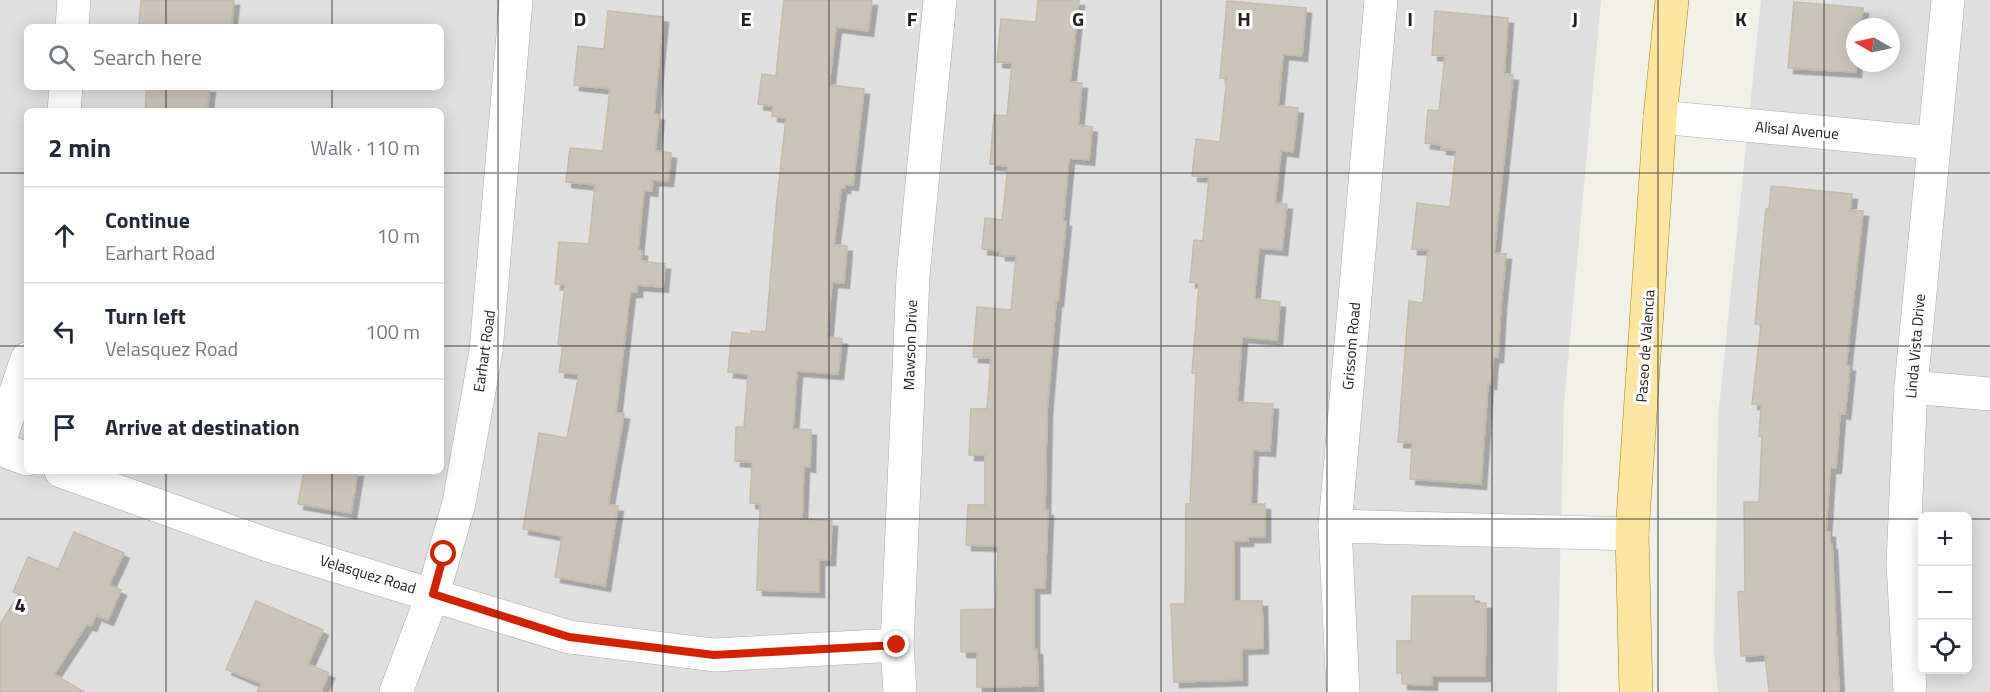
<!DOCTYPE html>
<meta charset="utf-8">
<style>
:root{--surface:#fff;--page:#f2f2f3;--text:#1f2937;--muted:#747a83;--line:#e0e1e3}
body{margin:0;font-family:"Titillium Web",sans-serif;background:var(--page);color:var(--text)}
.controls{position:absolute;right:18px;bottom:18px;display:grid;overflow:hidden;border-radius:9px;box-shadow:0 3px 15px #0003}
.controls button{width:54px;height:54px;display:grid;place-items:center;padding:0;border:0;border-bottom:2px solid var(--line);background:var(--surface);color:var(--text);font:30px sans-serif}
.compass{position:absolute;left:1846px;top:18px;width:54px;height:54px;border-radius:50%;background:var(--surface);box-shadow:0 3px 15px #0003;rotate:279deg}
.stop{position:absolute;width:18px;height:18px;margin:-14px;border:4px solid #d32200;border-radius:50%;background:#fff}
.stop.end{background:#d32200;border-color:#fff;box-shadow:0 2px 6px #0008}
.list{margin:0;padding:0;list-style:none}
h2{display:flex;justify-content:space-between;align-items:center;height:78px;margin:0;padding:0 24px;font-size:26px}
h2 small{font-size:20px;font-weight:400;color:var(--muted)}
.list li{display:grid;grid-template-columns:39px 1fr auto;gap:18px;align-items:center;box-sizing:border-box;height:96px;padding:0 24px;border-top:2px solid var(--line)}
.list b{display:block;font-size:22px;white-space:nowrap}
.list p{margin:0;font-size:20px;white-space:nowrap;color:var(--muted)}
.list em{font-size:20px;font-style:normal;color:var(--muted)}
.icon{flex:none;width:33px;height:33px;fill:none;stroke:currentColor;stroke-width:2;stroke-linecap:round;stroke-linejoin:round}
.map{position:relative;flex:none;width:1990px;height:692px;overflow:hidden}
.search{position:absolute;background:var(--surface);box-shadow:0 3px 15px #0003;left:24px;top:24px;width:420px;height:66px;display:flex;align-items:center;gap:15px;box-sizing:border-box;padding:0 21px;border-radius:9px;color:var(--muted);font-size:22px}
.panel{position:absolute;background:var(--surface);box-shadow:0 3px 15px #0003;left:24px;top:108px;width:420px;height:366px;border-radius:9px}
.map>svg:first-child{display:block}
.residential{fill:#e0dfdf;fill-rule:evenodd}
.building{fill:#cbc4ba;stroke:#c6baa9;stroke-width:1.5;filter:url(#shadow)}
.lines{fill:none;stroke-linecap:round;stroke-linejoin:round}
.minor-casing{stroke:#a9a9a9;stroke-width:34}
.major-casing{stroke:#9f8400;stroke-width:34}
.minor{stroke:#fff;stroke-width:33}
.major{stroke:#ffe6a0;stroke-width:33}
.route{stroke:#d32200;stroke-width:8}
.grid{fill:none;stroke:#222;stroke-width:1.5;stroke-opacity:0.55}
.labels{text-anchor:middle;dominant-baseline:central;stroke-width:6;stroke-linejoin:round;paint-order:stroke}
.street-label{font-size:15px;fill:#222;stroke:#fff}
.grid-label{font-size:20px;text-anchor:middle;font-weight:bold;fill:#222;stroke:#fff;stroke-width:6;stroke-linejoin:round;paint-order:stroke}
</style>
<div class="map">
<svg width="1990" height="692" viewBox="0 0 1990 692">
<defs>
<filter id="shadow"><feDropShadow dx="5.5" dy="5.5" stdDeviation="0" flood-color="#0004"/></filter>
</defs>
<rect width="100%" height="100%" fill="#f2f1e8"/>
<!-- residential -->
<g class="residential">
<path d="M 0,0 L 1601,0 L 1564,404 L 1557,692 L 0,692 ZM 27,27 L 441,27 L 441,87 L 27,87 ZM 27,111 L 441,111 L 441,471 L 27,471 Z"/>
<path d="M 1761,0 L 1990,0 L 1990,692 L 1718,692 L 1714,654 L 1718,417 ZM 1855,27 L 1891,27 L 1891,63 L 1855,63 ZM 1922,516 L 1968,516 L 1968,670 L 1922,670 Z"/>
</g>
<!-- building -->
<g class="building">
<polygon points="141,0 234,0 231,27 171,27 139,24"/>
<polygon points="784,0 872,0 868,31 836,27 829,85 864,89 853,185 845,184 845,188 841,188 834,245 847,246 844,283 832,282 827,337 842,339 838,374 797,371 793,429 811,430 810,467 804,466 802,519 832,521 830,560 819,560 819,592 757,590 760,504 750,503 752,462 735,461 736,427 744,427 748,374 728,372 732,332 751,334 751,331 766,332 776,210 786,118 772,116 773,106 758,104 762,74 776,76"/>
<polygon points="1038,0 1079,0 1070,82 1082,83 1078,125 1092,127 1089,160 1069,158 1063,221 1066,221 1058,301 1056,301 1047,411 1045,510 1048,510 1045,588 1034,588 1034,649 1037,649 1038,686 977,687 977,652 961,652 961,610 996,609 998,546 966,545 968,505 985,505 985,455 969,455 971,409 987,409 991,358 973,357 977,307 1011,310 1016,256 1000,255 1000,251 982,249 985,218 1002,220 1008,166 990,164 994,115 1007,116 1012,63 997,62 1001,19 1036,22"/>
<polygon points="1227,1 1306,8 1302,56 1283,54 1278,106 1298,108 1293,152 1281,150 1275,203 1287,204 1282,250 1259,248 1254,299 1280,302 1277,340 1242,337 1237,402 1273,404 1270,451 1253,450 1251,504 1265,504 1265,537 1248,537 1248,541 1234,541 1234,601 1262,601 1263,648 1242,649 1242,680 1174,682 1171,604 1185,604 1186,504 1190,504 1196,373 1192,373 1199,283 1190,282 1194,240 1203,241 1209,177 1192,176 1196,139 1220,142 1227,78 1220,78"/>
<polygon points="1794,2 1863,8 1861,27 1855,27 1856,72 1788,68"/>
<polygon points="608,11 663,17 654,114 659,115 655,151 671,153 668,181 653,180 652,191 644,190 638,250 642,251 641,261 665,264 663,287 637,285 637,292 630,292 616,413 624,414 608,505 618,506 605,586 555,577 562,536 523,529 539,433 567,438 579,374 559,372 563,345 558,344 565,285 555,284 559,242 589,244 595,185 566,182 570,148 603,151 610,89 574,85 578,46 604,49"/>
<polygon points="1435,11 1508,18 1504,74 1513,75 1494,253 1506,254 1501,304 1498,357 1493,357 1491,384 1488,383 1481,484 1410,479 1412,443 1398,442 1409,301 1423,303 1428,250 1412,249 1417,203 1450,207 1456,150 1441,149 1441,145 1425,143 1428,110 1439,111 1445,56 1432,55"/>
<polygon points="147,87 210,87 207,111 145,111"/>
<polygon points="1771,186 1852,194 1850,210 1863,211 1846,365 1850,366 1845,414 1840,413 1836,468 1830,468 1826,532 1830,532 1830,544 1832,544 1839,692 1769,692 1765,655 1741,656 1738,592 1745,591 1744,502 1759,502 1762,437 1759,436 1761,405 1752,404 1761,325 1755,324 1766,209 1769,209"/>
<polygon points="304,471 358,471 351,513 298,504"/>
<polygon points="74,532 124,553 109,585 121,590 108,620 96,615 91,626 87,624 54,674 84,692 0,692 0,624 19,594 13,592 28,557 58,569"/>
<polygon points="1412,596 1474,596 1474,603 1486,603 1485,676 1432,676 1432,685 1402,684 1402,673 1397,673 1397,641 1411,641"/>
<polygon points="256,601 323,630 308,664 329,673 321,692 257,692 261,684 226,669"/>
</g>
<g class="lines">
<!-- minor casing -->
<g class="minor-casing">
<g id="minor">
<polyline points="72,27 74,0"/>
<polyline points="64,111 66,87"/>
<polyline points="1660,117 1934,143"/>
<polyline points="1911,387 1990,394"/>
<polyline points="0,439 27,359"/>
<polyline points="0,449 27,459"/>
<polyline points="61,471 268,545 569,637 714,655 897,645"/>
<polyline points="1335,526 1632,534"/>
<polyline points="396,692 433,594 459,503 486,351 516,0"/>
<polyline points="900,692 897,645 913,276 940,0"/>
<polyline points="1343,692 1335,526 1381,0"/>
<polyline points="1910,692 1903,562 1911,387 1948,0"/>
</g>
</g>
<!-- major casing -->
<g class="major-casing">
<polyline id="major" points="1636,692 1632,534 1660,117 1672,0"/>
</g>
<!-- minor -->
<use href="#minor" class="minor"/>
<!-- major -->
<use href="#major" class="major"/>
</g>
<g class="lines">
<!-- route -->
<polyline class="route" points="444,554 433,594 569,637 714,655 897,645"/>
</g>
<!-- grid -->
<path class="grid" d="M 166,0 L 166,27M 332,0 L 332,27M 498,0 L 498,692M 663,0 L 663,692M 829,0 L 829,692M 995,0 L 995,692M 1161,0 L 1161,692M 1327,0 L 1327,692M 1492,0 L 1492,692M 1658,0 L 1658,692M 1824,0 L 1824,692M 166,87 L 166,111M 332,87 L 332,111M 0,173 L 27,173M 441,173 L 1990,173M 0,346 L 27,346M 441,346 L 1990,346M 166,471 L 166,692M 332,471 L 332,692M 0,519 L 1922,519M 1968,519 L 1990,519"/>
<g class="labels">
<!-- street labels -->
<g class="street-label">
<text transform="translate(1797 130) rotate(5)">Alisal Avenue</text>
<text transform="translate(910 345) rotate(-88)">Mawson Drive</text>
<text transform="translate(1351 346) rotate(-85)">Grissom Road</text>
<text transform="translate(1645 346) rotate(-86)">Paseo de Valencia</text>
<text transform="translate(1915 346) rotate(-85)">Linda Vista Drive</text>
<text transform="translate(484 351) rotate(-82)">Earhart Road</text>
<text transform="translate(368 574) rotate(17)">Velasquez Road</text>
</g>
</g>
<g class="grid-label">
<text x="580" y="26">D</text>
<text x="746" y="26">E</text>
<text x="912" y="26">F</text>
<text x="1078" y="26">G</text>
<text x="1244" y="26">H</text>
<text x="1410" y="26">I</text>
<text x="1575" y="26">J</text>
<text x="1741" y="26">K</text>
<text x="20" y="612">4</text>
</g>
</svg>
<div class="controls">
<button>+</button>
<button>−</button>
<button><svg class="icon" aria-label="locate" viewBox="0 0 24 24"><circle cx="12" cy="12" r="6"/><path d="M12 2v4M12 18v4M2 12h4M18 12h4"/></svg></button>
</div>
<svg class="compass" viewBox="-18 -18 36 36"><path d="M0-13l5 13h-10z" fill="#e53935"/><path d="M0 13l5-13h-10z" fill="#747a83"/></svg>
<div class="stop" style="left:444px;top:554px"></div>
<div class="stop end" style="left:897px;top:645px"></div>
<div class="search"><svg class="icon" aria-label="search" viewBox="0 0 24 24"><circle cx="10" cy="10" r="6"/><path d="M15 15l6 6"/></svg>Search here</div>
<section class="panel">
<h2>2 min<small>Walk · 110 m</small></h2>
<ul class="list">
<li><svg class="icon" aria-label="ahead" viewBox="0 0 24 24"><path d="M12 20V5M6 11l6-6 6 6"/></svg><div><b>Continue</b><p>Earhart Road</p></div><em>10 m</em></li>
<li><svg class="icon" aria-label="left" viewBox="0 0 24 24"><path d="M17 20v-9H6M10 6l-5 5 5 5"/></svg><div><b>Turn left</b><p>Velasquez Road</p></div><em>100 m</em></li>
<li><svg class="icon" aria-label="arrive" viewBox="0 0 24 24"><path d="M6 21V4h12l-3 4 3 4H6"/></svg><div><b>Arrive at destination</b></div></li>
</ul>
</section>
</div>
